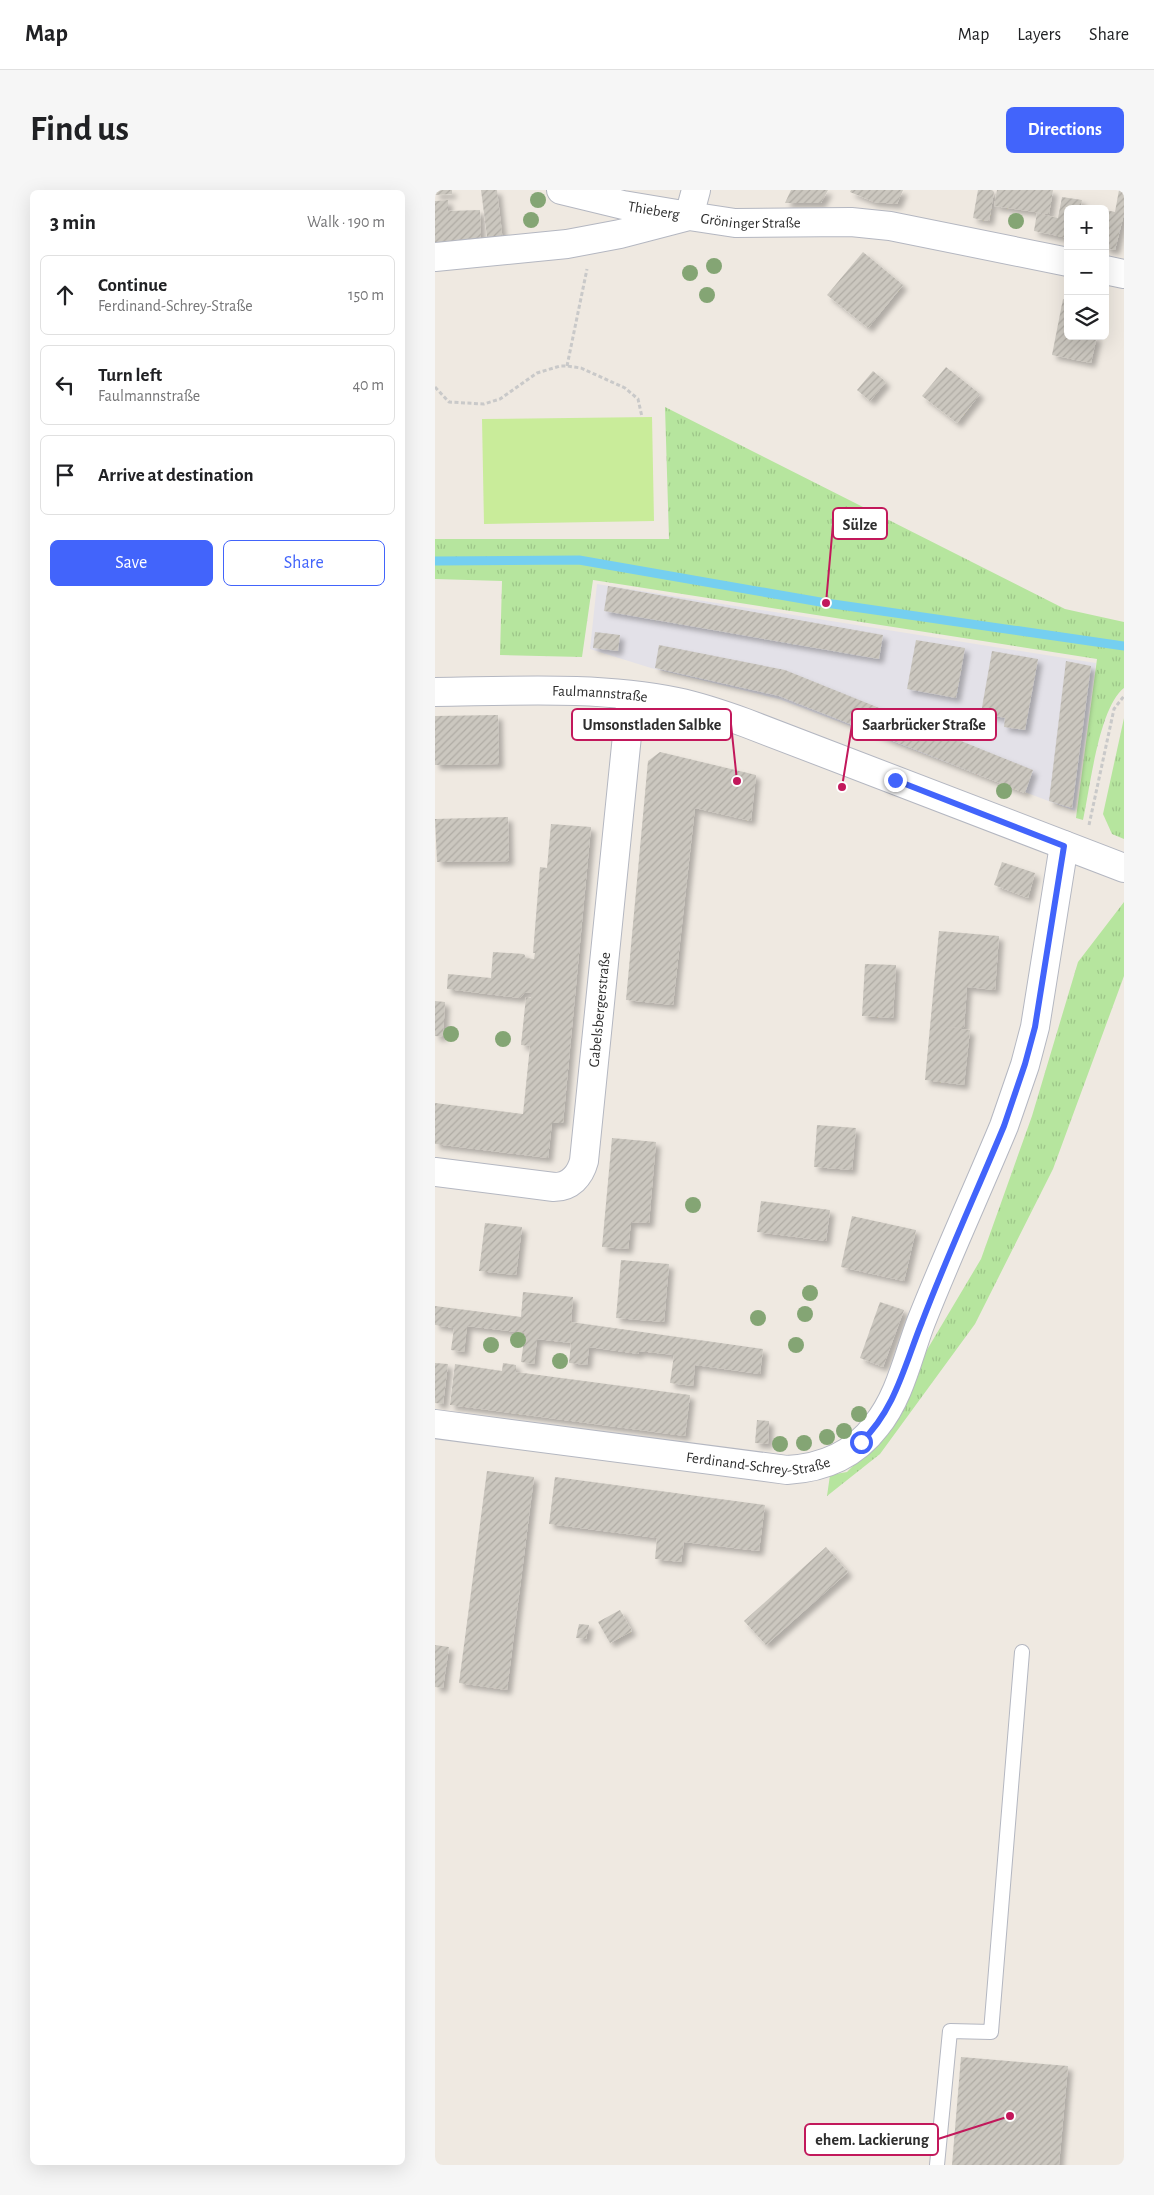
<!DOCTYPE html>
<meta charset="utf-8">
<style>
:root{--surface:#fff;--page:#f6f6f6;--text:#202124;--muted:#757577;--line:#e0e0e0;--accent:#4264fb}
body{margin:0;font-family:"Alegreya Sans",sans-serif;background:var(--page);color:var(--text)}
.controls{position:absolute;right:15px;top:15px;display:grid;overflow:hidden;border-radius:8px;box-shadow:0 5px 20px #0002}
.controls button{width:45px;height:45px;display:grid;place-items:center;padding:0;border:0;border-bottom:1px solid var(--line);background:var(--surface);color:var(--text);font:25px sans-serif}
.stop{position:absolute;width:15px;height:15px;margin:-11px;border:4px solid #4264fb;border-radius:50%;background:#fff}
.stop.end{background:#4264fb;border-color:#fff;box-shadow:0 1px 5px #0008}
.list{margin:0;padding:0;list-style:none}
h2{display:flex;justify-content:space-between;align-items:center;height:65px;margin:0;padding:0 20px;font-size:21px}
h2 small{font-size:16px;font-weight:400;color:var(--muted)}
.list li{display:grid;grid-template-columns:32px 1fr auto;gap:15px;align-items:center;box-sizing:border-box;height:80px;margin:0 10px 10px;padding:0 10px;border:1px solid var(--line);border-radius:8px}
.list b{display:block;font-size:19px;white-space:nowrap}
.list p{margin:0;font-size:16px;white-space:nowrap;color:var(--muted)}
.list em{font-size:16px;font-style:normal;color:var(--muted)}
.actions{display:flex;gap:10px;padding:15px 20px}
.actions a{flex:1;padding:11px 0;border:1px solid var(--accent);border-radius:8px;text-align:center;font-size:18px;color:var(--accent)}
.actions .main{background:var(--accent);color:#fff}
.icon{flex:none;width:28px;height:28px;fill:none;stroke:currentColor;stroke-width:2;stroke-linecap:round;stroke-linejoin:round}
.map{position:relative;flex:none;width:689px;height:1975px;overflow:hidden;border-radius:8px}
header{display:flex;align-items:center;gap:30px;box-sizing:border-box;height:70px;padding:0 25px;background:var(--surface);border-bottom:1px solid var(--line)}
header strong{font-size:24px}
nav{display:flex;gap:28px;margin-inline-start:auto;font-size:18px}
.intro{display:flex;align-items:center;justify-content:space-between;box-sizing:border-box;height:120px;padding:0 30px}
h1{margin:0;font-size:35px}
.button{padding:12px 22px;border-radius:8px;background:var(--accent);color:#fff;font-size:18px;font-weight:700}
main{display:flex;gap:30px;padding:0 30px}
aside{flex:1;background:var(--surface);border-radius:8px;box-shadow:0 5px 20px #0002}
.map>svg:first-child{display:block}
.industrial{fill:#e3e1e8}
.grass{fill:url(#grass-tufts)}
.pitch{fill:#c9ec9a}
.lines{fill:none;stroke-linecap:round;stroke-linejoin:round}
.stream{stroke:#75cff0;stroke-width:9}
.building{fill:url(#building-hatch);filter:url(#shadow)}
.lane-casing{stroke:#b4b7c1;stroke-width:16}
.street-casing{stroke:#b4b7c1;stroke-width:30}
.secondary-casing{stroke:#b4b7c1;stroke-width:30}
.path{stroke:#c9c9c9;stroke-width:3;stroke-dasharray:4 2.5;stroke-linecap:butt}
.lane{stroke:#fff;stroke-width:14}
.street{stroke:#fff;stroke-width:28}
.secondary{stroke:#fff;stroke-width:28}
.tree{fill:#84a574}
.route{stroke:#4264fb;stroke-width:6}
.labels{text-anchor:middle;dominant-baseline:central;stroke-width:5;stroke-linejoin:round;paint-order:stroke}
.street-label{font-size:15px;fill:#2e2e2e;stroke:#fff}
.leader{fill:none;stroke:#c2185b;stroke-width:2}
.callout-dot{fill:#c2185b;stroke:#fff;stroke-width:2}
.callout{fill:#fff;stroke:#c2185b;stroke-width:2}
.callout-label{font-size:16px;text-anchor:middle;font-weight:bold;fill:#2e2e2e}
</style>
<header>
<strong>Map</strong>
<nav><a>Map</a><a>Layers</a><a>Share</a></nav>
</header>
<div class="intro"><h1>Find us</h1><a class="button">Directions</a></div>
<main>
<aside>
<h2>3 min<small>Walk · 190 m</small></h2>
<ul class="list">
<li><svg class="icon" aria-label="ahead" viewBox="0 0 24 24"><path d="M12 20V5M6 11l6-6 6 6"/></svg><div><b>Continue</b><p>Ferdinand-Schrey-Straße</p></div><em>150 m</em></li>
<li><svg class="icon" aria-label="left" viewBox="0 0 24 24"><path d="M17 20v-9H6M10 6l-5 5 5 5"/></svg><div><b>Turn left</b><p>Faulmannstraße</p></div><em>40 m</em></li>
<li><svg class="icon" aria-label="arrive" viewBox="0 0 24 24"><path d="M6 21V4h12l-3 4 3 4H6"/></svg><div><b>Arrive at destination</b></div></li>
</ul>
<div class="actions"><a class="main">Save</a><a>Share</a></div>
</aside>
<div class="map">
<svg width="689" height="1975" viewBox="0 0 689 1975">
<defs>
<pattern id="grass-tufts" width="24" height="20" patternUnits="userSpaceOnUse" patternTransform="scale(1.25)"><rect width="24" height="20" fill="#b6e59e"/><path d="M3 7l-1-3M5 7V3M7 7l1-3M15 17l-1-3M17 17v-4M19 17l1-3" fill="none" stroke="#9dc588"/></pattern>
<pattern id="building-hatch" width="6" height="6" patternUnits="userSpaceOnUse" patternTransform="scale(1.25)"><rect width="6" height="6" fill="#cbc7bf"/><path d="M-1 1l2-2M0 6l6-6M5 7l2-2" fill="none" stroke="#afaba4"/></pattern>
<filter id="shadow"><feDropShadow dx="4.5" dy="4.5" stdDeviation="2.5" flood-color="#0004"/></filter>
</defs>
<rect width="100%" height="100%" fill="#efe9e1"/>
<!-- industrial -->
<polygon class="industrial" points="162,394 661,473 640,621 344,509 216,478 155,459"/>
<!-- grass -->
<g class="grass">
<path d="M 230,217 L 630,419 L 689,432 L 689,498 C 664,517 655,598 648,630 L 641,628 L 662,469 L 158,390 L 147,467 L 65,465 L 67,391 L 0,389 L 0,349 L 234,349 Z"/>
<polygon points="689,528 689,649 677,644 668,624"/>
<polygon points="689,712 689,786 618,979 540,1134 445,1264 392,1306 395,1285 412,1282 459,1234 480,1180 546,1069 597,926 643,772"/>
</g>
<!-- pitch -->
<polygon class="pitch" points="217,227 219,331 49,334 47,229"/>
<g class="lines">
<!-- stream -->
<polyline class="stream" points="0,371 144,370 391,413 689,456"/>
</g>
<!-- building -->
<g class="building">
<polygon points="0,0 17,0 17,4 0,5"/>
<polygon points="46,0 62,0 68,52 53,54"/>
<polygon points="356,0 393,0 386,13 350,13"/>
<polygon points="416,0 468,0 462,14 439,12 415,2"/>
<polygon points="543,0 557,0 559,2 554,31 538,28"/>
<polygon points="562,0 618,0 614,24 559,16"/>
<polygon points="684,0 689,0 689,24 680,60 670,58 670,20 680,22"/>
<polygon points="627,7 647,10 645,19 633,19 633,48 599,41 602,23 623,28"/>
<polygon points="13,10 13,21 45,20 46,51 0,53 0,11"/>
<polygon points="428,62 468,95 433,138 392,105"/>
<polygon points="628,109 633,110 633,146 662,146 656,173 617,165"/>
<polygon points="511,177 545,204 522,233 487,206"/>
<polygon points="438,181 451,192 435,211 422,200"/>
<polygon points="173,396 448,445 444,469 169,421"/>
<polygon points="160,442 185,445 183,461 158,458"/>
<polygon points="481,450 530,458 521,508 472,499"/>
<polygon points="224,455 350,480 598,580 590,603 344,506 220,478"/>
<polygon points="557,461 603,469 590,540 569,537 570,528 546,523"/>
<polygon points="631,471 656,476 637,618 614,611"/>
<polygon points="63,525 64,574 0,575 0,526"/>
<polygon points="225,562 321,585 316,631 260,618 238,815 191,810 213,571"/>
<polygon points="73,627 74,671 2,672 0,629"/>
<polygon points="116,634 156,637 128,933 117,933 113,968 0,954 0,913 88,924 95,856 86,855 91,807 96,808 96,803 90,802 85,808 12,799 13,784 56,788 58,762 89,764 91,768 99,769 100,763 98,763 105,677 112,678"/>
<polygon points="567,672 600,683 593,708 559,695"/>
<polygon points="504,741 564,746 560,800 532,797 529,838 510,837 535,840 529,895 490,890"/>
<polygon points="430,774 461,775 458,828 427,826"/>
<polygon points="0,811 10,812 8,847 0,846"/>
<polygon points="382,935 421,938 417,980 379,977"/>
<polygon points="177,948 221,952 214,1033 196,1032 193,1059 167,1057"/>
<polygon points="326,1011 395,1020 391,1051 322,1042"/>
<polygon points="417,1026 481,1040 469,1091 406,1077"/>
<polygon points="50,1033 87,1037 81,1085 44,1081"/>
<polygon points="186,1070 234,1074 229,1132 181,1128"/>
<polygon points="88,1102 138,1107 136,1132 328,1159 325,1184 260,1175 258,1196 235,1193 239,1165 204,1161 204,1164 154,1157 152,1175 134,1173 136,1153 102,1149 99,1174 86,1172 90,1143 32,1136 29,1162 16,1160 19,1138 0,1135 0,1116 86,1127"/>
<polygon points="445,1112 469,1120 448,1177 425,1168"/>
<polygon points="0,1173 13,1174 8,1214 0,1213"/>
<polygon points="68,1173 81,1175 81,1182 255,1205 250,1246 15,1215 20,1174 67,1181"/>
<polygon points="322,1230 334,1231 333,1254 320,1253"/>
<polygon points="52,1281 99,1287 72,1500 24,1493"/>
<polygon points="120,1287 330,1315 324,1361 249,1352 246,1372 220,1369 222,1348 114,1334"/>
<polygon points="391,1357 413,1382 331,1455 309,1431"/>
<polygon points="185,1420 197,1441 175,1453 163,1432"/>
<polygon points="144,1434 154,1435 151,1449 141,1448"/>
<polygon points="0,1455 14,1457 8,1498 0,1497"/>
<polygon points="526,1867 633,1876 624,1975 517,1975"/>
</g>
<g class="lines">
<!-- lane casing -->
<g class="lane-casing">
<polyline id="lane" points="502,1975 515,1841 556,1842 587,1462"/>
</g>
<!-- street casing -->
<g class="street-casing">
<g id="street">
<path id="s1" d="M 126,0 L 188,15 L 254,26 L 261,0"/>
<path id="s2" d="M 0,67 L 132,54 L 185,44 L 254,26 L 300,33 L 416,32 L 455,36 L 633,72"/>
<polyline points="670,80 689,84"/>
<path id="s3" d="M 0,982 L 119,997 C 135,997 145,986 149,971 L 196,506"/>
<path id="s4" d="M 0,1234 L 352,1280 C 388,1278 419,1265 441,1236 C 465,1207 473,1166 486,1132 C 512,1066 542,1001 569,936 L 590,875 L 600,837 L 629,655"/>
</g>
</g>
<!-- secondary casing -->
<g class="secondary-casing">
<g id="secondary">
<path id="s5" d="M 0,502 C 81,501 163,496 242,512 C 266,517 289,525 311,533 L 689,678"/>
</g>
</g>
<!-- path -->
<g class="path">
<polyline points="132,176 152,79"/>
<polyline points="0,197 14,212 49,214 65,209 102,183 125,176 132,176 146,178 190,198 203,209 207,227"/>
<polyline points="654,635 679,519 689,506"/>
</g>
<!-- lane -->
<use href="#lane" class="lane"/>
<!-- street -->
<use href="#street" class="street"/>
<!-- secondary -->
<use href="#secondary" class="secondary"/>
</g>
<!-- trees -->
<g class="tree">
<circle cx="103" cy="10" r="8"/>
<circle cx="96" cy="30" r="8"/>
<circle cx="581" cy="31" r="8"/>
<circle cx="279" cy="76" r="8"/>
<circle cx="255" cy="83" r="8"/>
<circle cx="272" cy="105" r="8"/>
<circle cx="569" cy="601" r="8"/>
<circle cx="16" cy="844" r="8"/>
<circle cx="68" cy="849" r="8"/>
<circle cx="258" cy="1015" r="8"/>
<circle cx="375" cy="1103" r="8"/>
<circle cx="370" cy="1124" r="8"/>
<circle cx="323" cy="1128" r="8"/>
<circle cx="83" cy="1150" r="8"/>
<circle cx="56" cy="1155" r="8"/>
<circle cx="361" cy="1155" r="8"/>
<circle cx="125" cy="1171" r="8"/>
<circle cx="424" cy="1224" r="8"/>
<circle cx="409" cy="1241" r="8"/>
<circle cx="392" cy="1247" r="8"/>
<circle cx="369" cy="1253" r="8"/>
<circle cx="345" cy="1254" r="8"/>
</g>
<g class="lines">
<!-- route -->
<path class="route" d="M 426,1252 C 460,1220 470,1174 487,1132 C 512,1066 542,1001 569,936 L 590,874 L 600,837 L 629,656 L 460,590"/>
</g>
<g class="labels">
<!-- street labels -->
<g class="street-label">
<text stroke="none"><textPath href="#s1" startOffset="95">Thieberg</textPath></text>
<text stroke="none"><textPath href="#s2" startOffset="320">Gröninger Straße</textPath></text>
<text stroke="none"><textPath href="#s5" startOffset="165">Faulmannstraße</textPath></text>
<text stroke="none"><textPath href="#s3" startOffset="315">Gabelsbergerstraße</textPath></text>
<text stroke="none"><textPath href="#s4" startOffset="326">Ferdinand-Schrey-Straße</textPath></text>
</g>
</g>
<!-- callouts -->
<path class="leader" d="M391 413L398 334M302 591L296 534M407 597L417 535M575 1926L503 1949"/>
<g class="callout-dot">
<circle cx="391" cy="413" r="5"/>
<circle cx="302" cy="591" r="5"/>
<circle cx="407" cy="597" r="5"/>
<circle cx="575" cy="1926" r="5"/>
</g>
<g class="callout">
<rect x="398" y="318" width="54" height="31" rx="5"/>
<rect x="137" y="519" width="159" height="31" rx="5"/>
<rect x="417" y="519" width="144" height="31" rx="5"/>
<rect x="370" y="1934" width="133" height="31" rx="5"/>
</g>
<g class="callout-label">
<text x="425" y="340">Sülze</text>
<text x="217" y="540">Umsonstladen Salbke</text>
<text x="489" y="540">Saarbrücker Straße</text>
<text x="437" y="1955">ehem. Lackierung</text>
</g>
</svg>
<div class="controls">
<button>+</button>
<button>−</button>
<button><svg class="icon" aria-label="layers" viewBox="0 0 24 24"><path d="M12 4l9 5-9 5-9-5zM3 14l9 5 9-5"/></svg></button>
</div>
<div class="stop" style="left:426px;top:1252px"></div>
<div class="stop end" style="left:460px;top:590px"></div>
</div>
</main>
